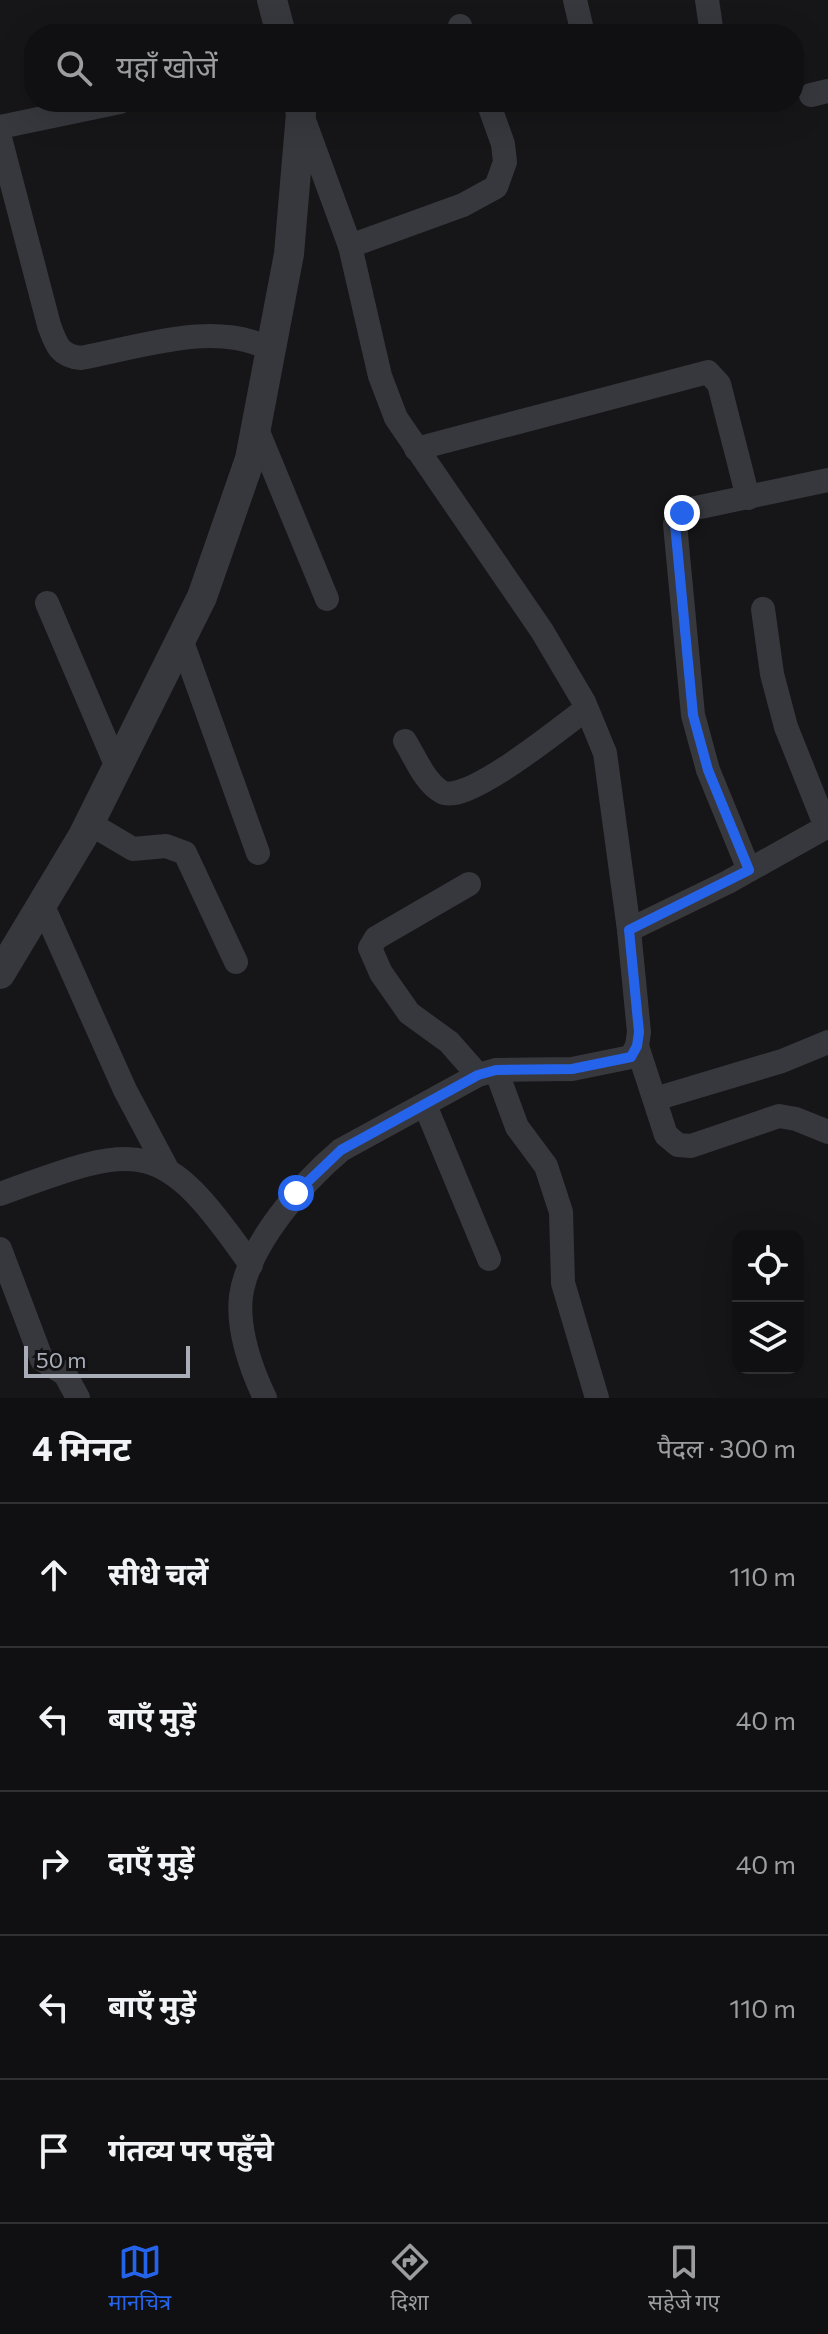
<!DOCTYPE html>
<html lang="hi">
<meta charset="utf-8">
<style>
:root{--surface:#101012;--page:#19191b;--text:#f1f3f6;--muted:#9c9d9f;--line:#303032;--accent:#2563eb}
body{margin:0;font-family:Commissioner,"Noto Sans Devanagari",sans-serif;background:var(--page);color:var(--text)}
.controls{position:absolute;right:24px;bottom:24px;display:grid;overflow:hidden;border-radius:16px;box-shadow:0 8px 32px #0002}
.controls button{width:72px;height:72px;display:grid;place-items:center;padding:0;border:0;border-bottom:2px solid var(--line);background:var(--surface);color:var(--text);font:40px sans-serif}
.scale{position:absolute;left:24px;bottom:20px;width:166px;box-sizing:border-box;padding-left:8px;border:4px solid #a8adb8;border-top:0;font-size:22px;line-height:28px;white-space:nowrap;color:#a8adb8;-webkit-text-stroke:6px #111113;paint-order:stroke}
.stop{position:absolute;width:24px;height:24px;margin:-18px;border:6px solid #2563eb;border-radius:50%;background:#fff}
.stop.end{background:#2563eb;border-color:#fff;box-shadow:0 2px 8px #0008}
.list{margin:0;padding:0;list-style:none}
h2{display:flex;justify-content:space-between;align-items:center;height:104px;margin:0;padding:0 32px;font-size:34px}
h2 small{font-size:26px;font-weight:400;color:var(--muted)}
.list li{display:grid;grid-template-columns:52px 1fr auto;gap:24px;align-items:center;box-sizing:border-box;height:144px;padding:0 32px;border-top:2px solid var(--line)}
.list b{display:block;font-size:30px;white-space:nowrap}
.list em{font-size:26px;font-style:normal;color:var(--muted)}
.icon{flex:none;width:44px;height:44px;fill:none;stroke:currentColor;stroke-width:2;stroke-linecap:round;stroke-linejoin:round}
.map{position:relative;flex:none;width:828px;height:1398px;overflow:hidden}
.search{position:absolute;background:var(--surface);box-shadow:0 8px 32px #0002;left:24px;right:24px;top:24px;height:88px;display:flex;align-items:center;gap:20px;box-sizing:border-box;padding:0 28px;border-radius:32px;color:var(--muted);font-size:30px}
.sheet{height:824px;background:var(--surface)}
nav{display:flex;justify-content:space-around;align-items:center;box-sizing:border-box;height:112px;border-top:2px solid var(--line);background:var(--surface);font-size:22px;color:var(--muted)}
nav a{display:grid;justify-items:center;gap:4px}
nav .on{color:var(--accent)}
.map>svg:first-child{display:block}
.lines{fill:none;stroke-linecap:round;stroke-linejoin:round}
.minor{stroke:#37383d;stroke-width:24}
.tertiary{stroke:#37383d;stroke-width:30}
.route{stroke:#2563eb;stroke-width:10}
</style>
<div class="map">
<svg width="828" height="1398" viewBox="0 0 828 1398">
<rect width="100%" height="100%" fill="#161618"/>
<g class="lines">
<!-- minor -->
<g class="minor">
<polyline points="575,0 583,34"/>
<polyline points="707,0 712,34"/>
<polyline points="460,26 463,34"/>
<polyline points="811,95 828,91"/>
<polyline points="0,127 120,102"/>
<path d="M 0,138 L 49,325 C 56,344 59,356 81,358 C 141,347 214,320 270,349"/>
<polyline points="350,246 463,205 496,187 505,162 503,144 488,102"/>
<polyline points="256,427 327,599"/>
<polyline points="416,449 708,372 719,384 748,498"/>
<polyline points="47,603 117,767"/>
<polyline points="763,609 772,674 786,727 826,827"/>
<polyline points="181,639 258,853"/>
<path d="M 405,741 C 415,757 425,783 442,792 C 466,806 564,725 586,709"/>
<polyline points="89,823 133,849 166,846 185,853 236,962"/>
<polyline points="749,870 708,770 693,715 675,524 682,513 691,509 828,480"/>
<polyline points="469,884 376,938 370,948 381,973 409,1013 449,1042 478,1075"/>
<polyline points="42,904 125,1090 166,1167"/>
<polyline points="629,930 728,882 828,826"/>
<polyline points="637,1046 666,1135 678,1145 691,1146 779,1116 796,1119 828,1132"/>
<polyline points="496,1070 517,1127 546,1166 561,1212 563,1283 597,1398"/>
<polyline points="655,1099 782,1061 828,1042"/>
<polyline points="425,1105 489,1259"/>
<path d="M 0,1194 C 143,1141 161,1136 251,1265"/>
<polyline points="0,1249 42,1360 65,1374 78,1398"/>
<path d="M 265,1398 C 251,1369 237,1329 241,1296 C 248,1245 303,1182 341,1150 L 478,1075 L 496,1070 L 572,1069 L 631,1057 L 637,1046 L 639,1032 L 629,930 L 605,753 L 584,702 L 542,631 L 396,418 L 380,376 L 350,246 L 302,115"/>
</g>
<!-- tertiary -->
<g class="tertiary">
<polyline points="272,0 281,34"/>
<polyline points="0,974 83,836 202,597 250,459 289,254 301,113 298,102"/>
</g>
</g>
<g class="lines">
<!-- route -->
<polyline class="route" points="296,1193 341,1150 478,1075 496,1070 572,1069 631,1057 637,1046 639,1032 629,930 749,870 708,770 693,715 675,524 682,513"/>
</g>
</svg>
<div class="controls">
<button><svg class="icon" aria-label="locate" viewBox="0 0 24 24"><circle cx="12" cy="12" r="6"/><path d="M12 2v4M12 18v4M2 12h4M18 12h4"/></svg></button>
<button><svg class="icon" aria-label="layers" viewBox="0 0 24 24"><path d="M12 4l9 5-9 5-9-5zM3 14l9 5 9-5"/></svg></button>
</div>
<div class="scale">50 m</div>
<div class="stop" style="left:296px;top:1193px"></div>
<div class="stop end" style="left:682px;top:513px"></div>
<div class="search"><svg class="icon" aria-label="search" viewBox="0 0 24 24"><circle cx="10" cy="10" r="6"/><path d="M15 15l6 6"/></svg>यहाँ खोजें</div>
</div>
<section class="sheet">
<h2>4 मिनट<small>पैदल · 300 m</small></h2>
<ul class="list">
<li><svg class="icon" aria-label="ahead" viewBox="0 0 24 24"><path d="M12 20V5M6 11l6-6 6 6"/></svg><div><b>सीधे चलें</b></div><em>110 m</em></li>
<li><svg class="icon" aria-label="left" viewBox="0 0 24 24"><path d="M17 20v-9H6M10 6l-5 5 5 5"/></svg><div><b>बाएँ मुड़ें</b></div><em>40 m</em></li>
<li><svg class="icon" aria-label="right" viewBox="0 0 24 24"><path d="M7 20v-9h11M14 6l5 5-5 5"/></svg><div><b>दाएँ मुड़ें</b></div><em>40 m</em></li>
<li><svg class="icon" aria-label="left" viewBox="0 0 24 24"><path d="M17 20v-9H6M10 6l-5 5 5 5"/></svg><div><b>बाएँ मुड़ें</b></div><em>110 m</em></li>
<li><svg class="icon" aria-label="arrive" viewBox="0 0 24 24"><path d="M6 21V4h12l-3 4 3 4H6"/></svg><div><b>गंतव्य पर पहुँचे</b></div></li>
</ul>
</section>
<nav>
<a class="on"><svg class="icon" aria-label="map" viewBox="0 0 24 24"><path d="M3 6l6-2 6 2 6-2v14l-6 2-6-2-6 2zM9 4v14M15 6v14"/></svg>मानचित्र</a>
<a><svg class="icon" aria-label="directions" viewBox="0 0 24 24"><path d="M12 3l9 9-9 9-9-9zM9 14v-3h6M13 9l2 2-2 2"/></svg>दिशा</a>
<a><svg class="icon" aria-label="saved" viewBox="0 0 24 24"><path d="M7 4h10v16l-5-4-5 4z"/></svg>सहेजे गए</a>
</nav>
